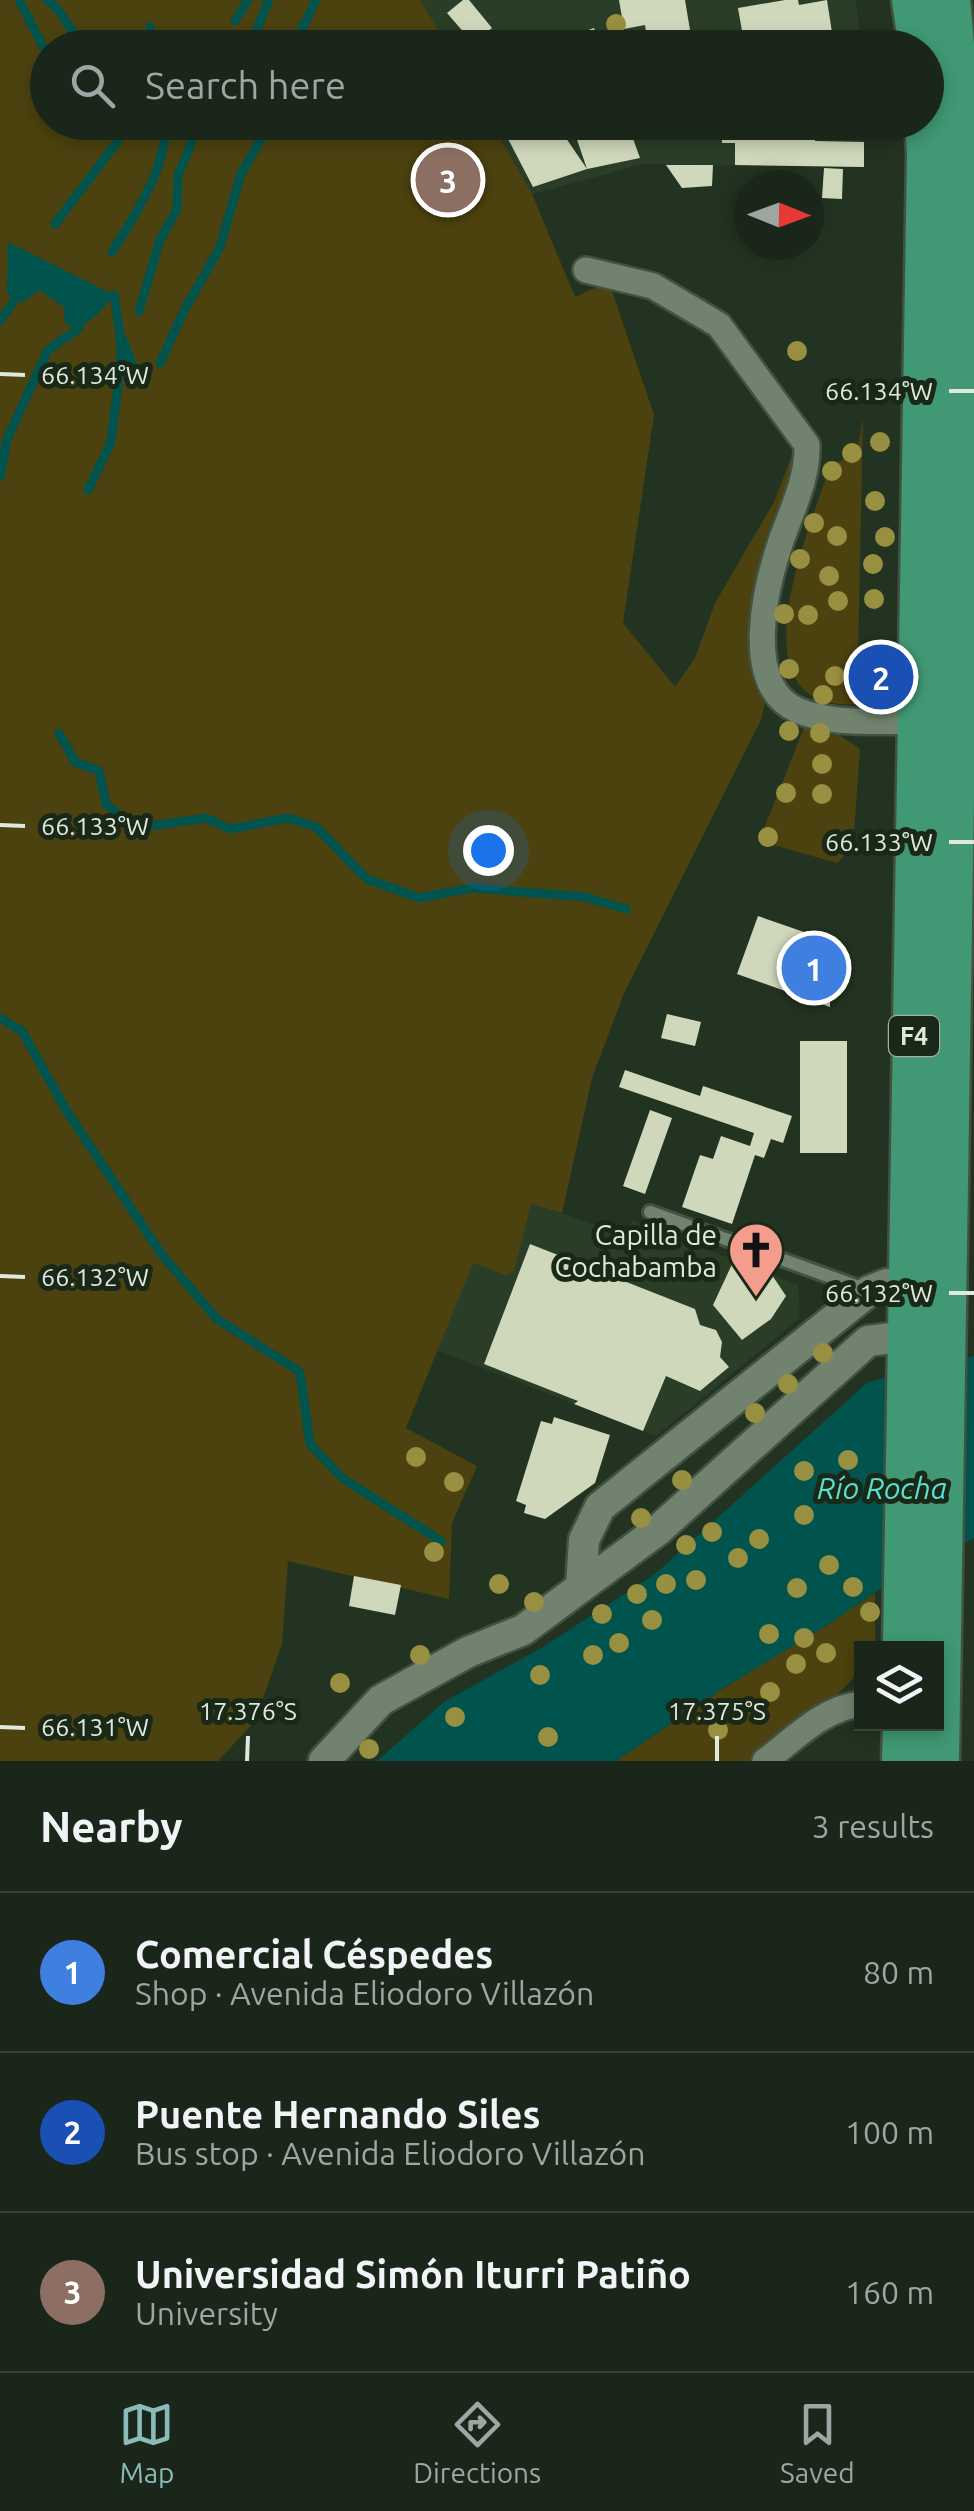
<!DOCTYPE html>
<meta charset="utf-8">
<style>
:root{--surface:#1a2619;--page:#273226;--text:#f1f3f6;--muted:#9fa5a2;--line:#384338;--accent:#8bbbb9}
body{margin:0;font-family:Ubuntu,sans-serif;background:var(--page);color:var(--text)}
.controls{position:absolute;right:30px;bottom:30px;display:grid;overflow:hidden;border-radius:0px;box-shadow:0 5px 15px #0003}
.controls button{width:90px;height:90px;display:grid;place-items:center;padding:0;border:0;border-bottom:2px solid var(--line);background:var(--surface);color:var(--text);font:50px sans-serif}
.compass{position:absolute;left:734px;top:170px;width:90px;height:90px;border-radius:50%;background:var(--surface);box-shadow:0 5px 15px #0003;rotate:91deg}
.you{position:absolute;left:488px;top:850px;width:35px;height:35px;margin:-25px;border:8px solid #fff;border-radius:50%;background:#1a73e8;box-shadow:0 0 0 15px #1a73e833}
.badge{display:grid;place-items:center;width:65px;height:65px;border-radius:50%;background:var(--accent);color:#fff;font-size:32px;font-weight:700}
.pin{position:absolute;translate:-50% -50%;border:5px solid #fff;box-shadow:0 2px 10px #0006}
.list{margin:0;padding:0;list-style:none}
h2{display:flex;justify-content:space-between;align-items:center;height:130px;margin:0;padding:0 40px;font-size:42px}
h2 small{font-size:32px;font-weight:400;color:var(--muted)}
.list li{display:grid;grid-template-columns:65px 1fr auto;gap:30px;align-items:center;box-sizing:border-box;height:160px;padding:0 40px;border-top:2px solid var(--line)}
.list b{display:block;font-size:38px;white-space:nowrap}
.list p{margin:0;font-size:32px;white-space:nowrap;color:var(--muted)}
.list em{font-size:32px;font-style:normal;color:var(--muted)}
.icon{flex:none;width:55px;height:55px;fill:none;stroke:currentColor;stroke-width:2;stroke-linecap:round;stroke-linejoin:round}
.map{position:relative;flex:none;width:974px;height:1761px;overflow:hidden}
.search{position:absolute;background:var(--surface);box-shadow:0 5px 15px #0003;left:30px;right:30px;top:30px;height:110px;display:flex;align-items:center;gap:25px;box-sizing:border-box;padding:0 35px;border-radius:55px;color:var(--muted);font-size:38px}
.sheet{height:610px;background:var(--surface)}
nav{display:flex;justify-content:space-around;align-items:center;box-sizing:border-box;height:140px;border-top:2px solid var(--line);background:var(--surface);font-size:28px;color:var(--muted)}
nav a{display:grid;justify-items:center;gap:5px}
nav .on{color:var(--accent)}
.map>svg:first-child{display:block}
.built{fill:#2a3e27}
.green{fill:#4c420f}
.water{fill:#00544d}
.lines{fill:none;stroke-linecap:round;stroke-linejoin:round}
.stream{stroke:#00544d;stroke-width:9}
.building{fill:#d0d8bc}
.service-casing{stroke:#435141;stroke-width:18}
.minor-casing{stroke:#435141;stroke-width:30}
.tertiary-casing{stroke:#435141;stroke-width:35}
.trunk-casing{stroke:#435141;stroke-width:45}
.service{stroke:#71836e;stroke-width:12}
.minor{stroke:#71836e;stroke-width:25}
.tertiary{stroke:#71836e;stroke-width:30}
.trunk{stroke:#409874;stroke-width:40}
.tree{fill:#988f40}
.ticks{fill:none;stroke:#dfe9dd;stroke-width:4}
.labels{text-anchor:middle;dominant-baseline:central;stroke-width:10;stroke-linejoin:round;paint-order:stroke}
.shield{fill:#1a2917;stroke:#a4afa2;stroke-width:2.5}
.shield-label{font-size:25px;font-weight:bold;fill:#dfe9dd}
.poi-label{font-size:28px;fill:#dfe9dd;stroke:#1a2917;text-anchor:end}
.water-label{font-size:30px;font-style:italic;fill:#57dfd1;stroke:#1a2917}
.ticks-label{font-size:25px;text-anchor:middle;fill:#dfe9dd;stroke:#1a2917;stroke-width:10;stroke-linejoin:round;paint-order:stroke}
</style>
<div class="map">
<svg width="974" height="1761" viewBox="0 0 974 1761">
<rect width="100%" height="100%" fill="#233321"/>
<!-- built -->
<g class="built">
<polygon points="386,0 856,0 861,47 367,48"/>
<polygon points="337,123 864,123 864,167 644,164 532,194"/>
<polygon points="531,1203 625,1235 632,1220 798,1285 800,1318 656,1436 437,1350 473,1262"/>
</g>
<!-- green -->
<g class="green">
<polygon points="0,0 420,0 448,47 48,48 48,122 491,123 532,194 575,297 609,282 654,415 623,623 675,687 695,658 715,603 774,502 794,450 757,672 765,703 761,720 624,993 592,1078 562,1213 531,1204 514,1271 507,1275 473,1263 406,1428 477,1466 452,1523 449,1599 288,1561 282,1644 255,1721 218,1761 0,1761"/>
<path d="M 863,417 L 857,704 C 729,714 810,528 830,466 L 857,453 Z"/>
<polygon points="811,725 827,727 860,749 853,847 837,863 759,841 804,728"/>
<polygon points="875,1593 875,1648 862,1648 861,1670 842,1690 749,1761 616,1761 722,1689"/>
</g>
<!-- water -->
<g class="water">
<polygon points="8,242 114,295 97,315 79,328 65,324 64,307 39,290 24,302 14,301 7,293"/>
<polygon points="974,1356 974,1538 880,1589 826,1626 722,1689 616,1761 377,1761 444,1702 543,1647 655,1574 868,1382"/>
</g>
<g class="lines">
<!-- stream -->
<g class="stream">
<polyline points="19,0 48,56"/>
<polyline points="47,0 57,8 77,38"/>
<polyline points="235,21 248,0"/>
<polyline points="138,48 152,44 150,27"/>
<polyline points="249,48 269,0"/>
<polyline points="293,48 316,0"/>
<polyline points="217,123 217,122"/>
<polyline points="55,224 132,122"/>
<path d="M 112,252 C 128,227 143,203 155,175 C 162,158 163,140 171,122"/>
<polyline points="114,295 120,334 134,368"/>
<polyline points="139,311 160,240 177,209 178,175 190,147 195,122"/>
<polyline points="0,321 14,301"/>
<polyline points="160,363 185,309 220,247 241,174 271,122"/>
<polyline points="0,477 7,439 48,350 79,328"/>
<polyline points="88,490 111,442 121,361 120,334"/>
<polyline points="59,733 75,762 99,771 106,804 136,828 206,818 230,829 288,818 316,827 367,879 419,898 472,888 585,897 626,909"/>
<polyline points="0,1018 22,1031 66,1110 162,1255 217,1319 300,1372 310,1444 342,1478 441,1541"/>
</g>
</g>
<!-- building -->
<g class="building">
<polygon points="463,0 469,0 492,28 473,43 447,13"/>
<polygon points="619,0 685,0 690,30 647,38 645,25 624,29"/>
<polygon points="785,0 798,0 799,5 827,0 833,39 784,48 745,48 738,8"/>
<polygon points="594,28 601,48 542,48 542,47"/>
<polygon points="526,122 555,122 587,169 571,122 627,122 640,158 587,169 533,187 506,135"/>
<polygon points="722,122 814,122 815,141 864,142 864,167 735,165 735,143 722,143"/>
<polygon points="666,165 713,165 712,186 682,188"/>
<polygon points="824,168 843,169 842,199 822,198"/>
<polygon points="758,916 830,941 830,1007 737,974"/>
<polygon points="667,1014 701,1022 695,1046 661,1038"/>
<rect x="800" y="1041" width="47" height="112"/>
<polygon points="625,1070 700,1096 703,1086 792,1116 783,1143 771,1139 764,1158 755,1155 732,1224 682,1207 700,1155 713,1159 721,1136 750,1146 754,1133 619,1087"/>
<polygon points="650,1110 672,1118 645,1194 623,1186"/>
<polygon points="530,1244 695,1309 700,1325 716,1330 722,1342 720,1357 729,1367 700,1391 666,1376 643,1431 574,1404 578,1401 484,1364"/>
<polygon points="734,1260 772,1275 786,1296 771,1319 742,1340 713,1305"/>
<polygon points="554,1417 610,1435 595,1483 545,1519 524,1513 526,1505 516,1501 541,1421 552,1424"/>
<polygon points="354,1576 401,1585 395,1615 349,1606"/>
</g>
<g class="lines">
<!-- service casing -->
<g class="service-casing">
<polyline id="service" points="650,1212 867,1290"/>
</g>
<!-- minor casing -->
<g class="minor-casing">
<g id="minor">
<path d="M 586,270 L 653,286 L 719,325 L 807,445 C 808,478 792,510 781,541 C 766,585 741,685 797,710 C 833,726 881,720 919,722"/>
<path d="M 765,1761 C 794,1739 824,1707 862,1704"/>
</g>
</g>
<!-- tertiary casing -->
<g class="tertiary-casing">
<g id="tertiary">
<polyline points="581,1587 584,1540 600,1507 869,1291 887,1284 909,1285"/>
<polyline points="324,1761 381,1700 468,1652 523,1630 657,1531 868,1341 908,1336"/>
</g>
</g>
<!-- trunk casing -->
<g class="trunk-casing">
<g id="trunk">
<polyline points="912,0 919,48"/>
<polyline points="903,1648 927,155 925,122"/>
<polyline points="902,1761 903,1724"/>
<polyline points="939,1761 964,154 950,0"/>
</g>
</g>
<!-- service -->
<use href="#service" class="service"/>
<!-- minor -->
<use href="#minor" class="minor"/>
<!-- tertiary -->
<use href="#tertiary" class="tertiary"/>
<!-- trunk -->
<use href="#trunk" class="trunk"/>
</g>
<!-- trees -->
<g class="tree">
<circle cx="616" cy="24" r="10"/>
<circle cx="797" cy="351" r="10"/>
<circle cx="880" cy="442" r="10"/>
<circle cx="852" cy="453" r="10"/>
<circle cx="832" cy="471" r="10"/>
<circle cx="875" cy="501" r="10"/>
<circle cx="814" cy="523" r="10"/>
<circle cx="837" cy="536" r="10"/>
<circle cx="885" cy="537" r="10"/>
<circle cx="800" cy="559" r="10"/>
<circle cx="873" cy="564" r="10"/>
<circle cx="829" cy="576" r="10"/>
<circle cx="874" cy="599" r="10"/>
<circle cx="838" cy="601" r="10"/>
<circle cx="784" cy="614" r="10"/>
<circle cx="808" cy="615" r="10"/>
<circle cx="869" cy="656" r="10"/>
<circle cx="789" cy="669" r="10"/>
<circle cx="835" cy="676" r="10"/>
<circle cx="823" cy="695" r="10"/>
<circle cx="789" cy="731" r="10"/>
<circle cx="820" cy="733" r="10"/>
<circle cx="822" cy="764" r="10"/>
<circle cx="786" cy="793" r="10"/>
<circle cx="822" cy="794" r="10"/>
<circle cx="768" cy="837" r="10"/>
<circle cx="823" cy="1353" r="10"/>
<circle cx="788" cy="1384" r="10"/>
<circle cx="755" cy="1413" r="10"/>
<circle cx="416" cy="1457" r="10"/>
<circle cx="848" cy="1460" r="10"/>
<circle cx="804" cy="1471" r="10"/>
<circle cx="682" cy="1480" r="10"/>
<circle cx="454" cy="1482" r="10"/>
<circle cx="840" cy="1491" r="10"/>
<circle cx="804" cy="1515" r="10"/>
<circle cx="641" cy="1518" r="10"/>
<circle cx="712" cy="1532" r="10"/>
<circle cx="759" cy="1539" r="10"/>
<circle cx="686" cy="1545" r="10"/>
<circle cx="434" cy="1552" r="10"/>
<circle cx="738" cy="1558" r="10"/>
<circle cx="829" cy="1565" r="10"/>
<circle cx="696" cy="1580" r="10"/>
<circle cx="499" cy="1584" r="10"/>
<circle cx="666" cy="1584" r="10"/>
<circle cx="853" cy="1587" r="10"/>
<circle cx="797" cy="1588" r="10"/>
<circle cx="637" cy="1594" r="10"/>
<circle cx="534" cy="1602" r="10"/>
<circle cx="870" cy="1612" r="10"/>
<circle cx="602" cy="1614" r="10"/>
<circle cx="652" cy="1620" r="10"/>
<circle cx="769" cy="1634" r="10"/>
<circle cx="804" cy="1638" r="10"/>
<circle cx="619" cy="1643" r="10"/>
<circle cx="826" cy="1653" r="10"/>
<circle cx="420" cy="1655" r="10"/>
<circle cx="593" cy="1655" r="10"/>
<circle cx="796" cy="1664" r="10"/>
<circle cx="540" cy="1675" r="10"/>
<circle cx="340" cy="1683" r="10"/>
<circle cx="770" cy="1692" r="10"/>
<circle cx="455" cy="1717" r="10"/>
<circle cx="718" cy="1730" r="10"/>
<circle cx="548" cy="1737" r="10"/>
<circle cx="369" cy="1749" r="10"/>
</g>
<!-- ticks -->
<path class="ticks" d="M 0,374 L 25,375M 949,391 L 974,391M 0,825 L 25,826M 949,842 L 974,842M 0,1276 L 25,1277M 949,1293 L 974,1293M 0,1727 L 25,1728M 247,1761 L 248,1736M 717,1761 L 717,1736"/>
<!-- icons -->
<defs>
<g id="church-pin" transform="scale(2.875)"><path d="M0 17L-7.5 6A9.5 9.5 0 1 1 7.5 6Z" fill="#f49d8d" stroke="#1a2917"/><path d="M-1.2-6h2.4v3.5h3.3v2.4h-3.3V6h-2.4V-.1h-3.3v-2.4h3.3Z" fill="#111"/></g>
</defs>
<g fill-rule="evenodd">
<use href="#church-pin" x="756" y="1250"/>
</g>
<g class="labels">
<!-- shield labels -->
<rect class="shield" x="889" y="1016" width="50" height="40" rx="8"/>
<g class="shield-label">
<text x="914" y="1036">F4</text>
</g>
<!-- poi labels -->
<g class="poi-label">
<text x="717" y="1234">Capilla de<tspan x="717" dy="32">Cochabamba</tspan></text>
</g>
<!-- water labels -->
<g class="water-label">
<text x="882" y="1488">Río Rocha</text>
</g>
</g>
<g class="ticks-label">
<text x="95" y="384">66.134°W</text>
<text x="879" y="400">66.134°W</text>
<text x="95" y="835">66.133°W</text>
<text x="879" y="851">66.133°W</text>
<text x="95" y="1286">66.132°W</text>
<text x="879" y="1302">66.132°W</text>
<text x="248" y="1720">17.376°S</text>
<text x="717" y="1720">17.375°S</text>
<text x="95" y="1736">66.131°W</text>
</g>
</svg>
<div class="controls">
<button><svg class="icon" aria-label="layers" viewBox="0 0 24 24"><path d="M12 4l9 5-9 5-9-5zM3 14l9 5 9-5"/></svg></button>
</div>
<svg class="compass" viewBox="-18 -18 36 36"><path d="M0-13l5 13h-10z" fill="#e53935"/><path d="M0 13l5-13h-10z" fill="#9fa5a2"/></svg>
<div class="you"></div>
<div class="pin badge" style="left:814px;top:968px;background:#3f7fe0">1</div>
<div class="pin badge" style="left:881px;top:677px;background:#1a4fb4">2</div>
<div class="pin badge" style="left:448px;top:180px;background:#8d6e63">3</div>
<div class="search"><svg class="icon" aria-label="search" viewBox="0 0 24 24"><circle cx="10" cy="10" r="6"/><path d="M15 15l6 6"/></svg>Search here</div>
</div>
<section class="sheet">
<h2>Nearby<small>3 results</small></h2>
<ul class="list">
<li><span class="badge" style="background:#3f7fe0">1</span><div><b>Comercial Céspedes</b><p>Shop · Avenida Eliodoro Villazón</p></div><em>80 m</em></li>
<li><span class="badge" style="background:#1a4fb4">2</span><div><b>Puente Hernando Siles</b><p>Bus stop · Avenida Eliodoro Villazón</p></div><em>100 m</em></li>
<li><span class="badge" style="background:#8d6e63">3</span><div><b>Universidad Simón Iturri Patiño</b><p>University</p></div><em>160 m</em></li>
</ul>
</section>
<nav>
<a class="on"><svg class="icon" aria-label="map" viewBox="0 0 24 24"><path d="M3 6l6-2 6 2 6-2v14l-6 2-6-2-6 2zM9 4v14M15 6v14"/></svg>Map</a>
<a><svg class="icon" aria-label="directions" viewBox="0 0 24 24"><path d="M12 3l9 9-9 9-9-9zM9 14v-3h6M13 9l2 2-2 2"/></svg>Directions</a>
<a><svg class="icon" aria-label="saved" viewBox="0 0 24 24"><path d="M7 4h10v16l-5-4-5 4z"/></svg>Saved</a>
</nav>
